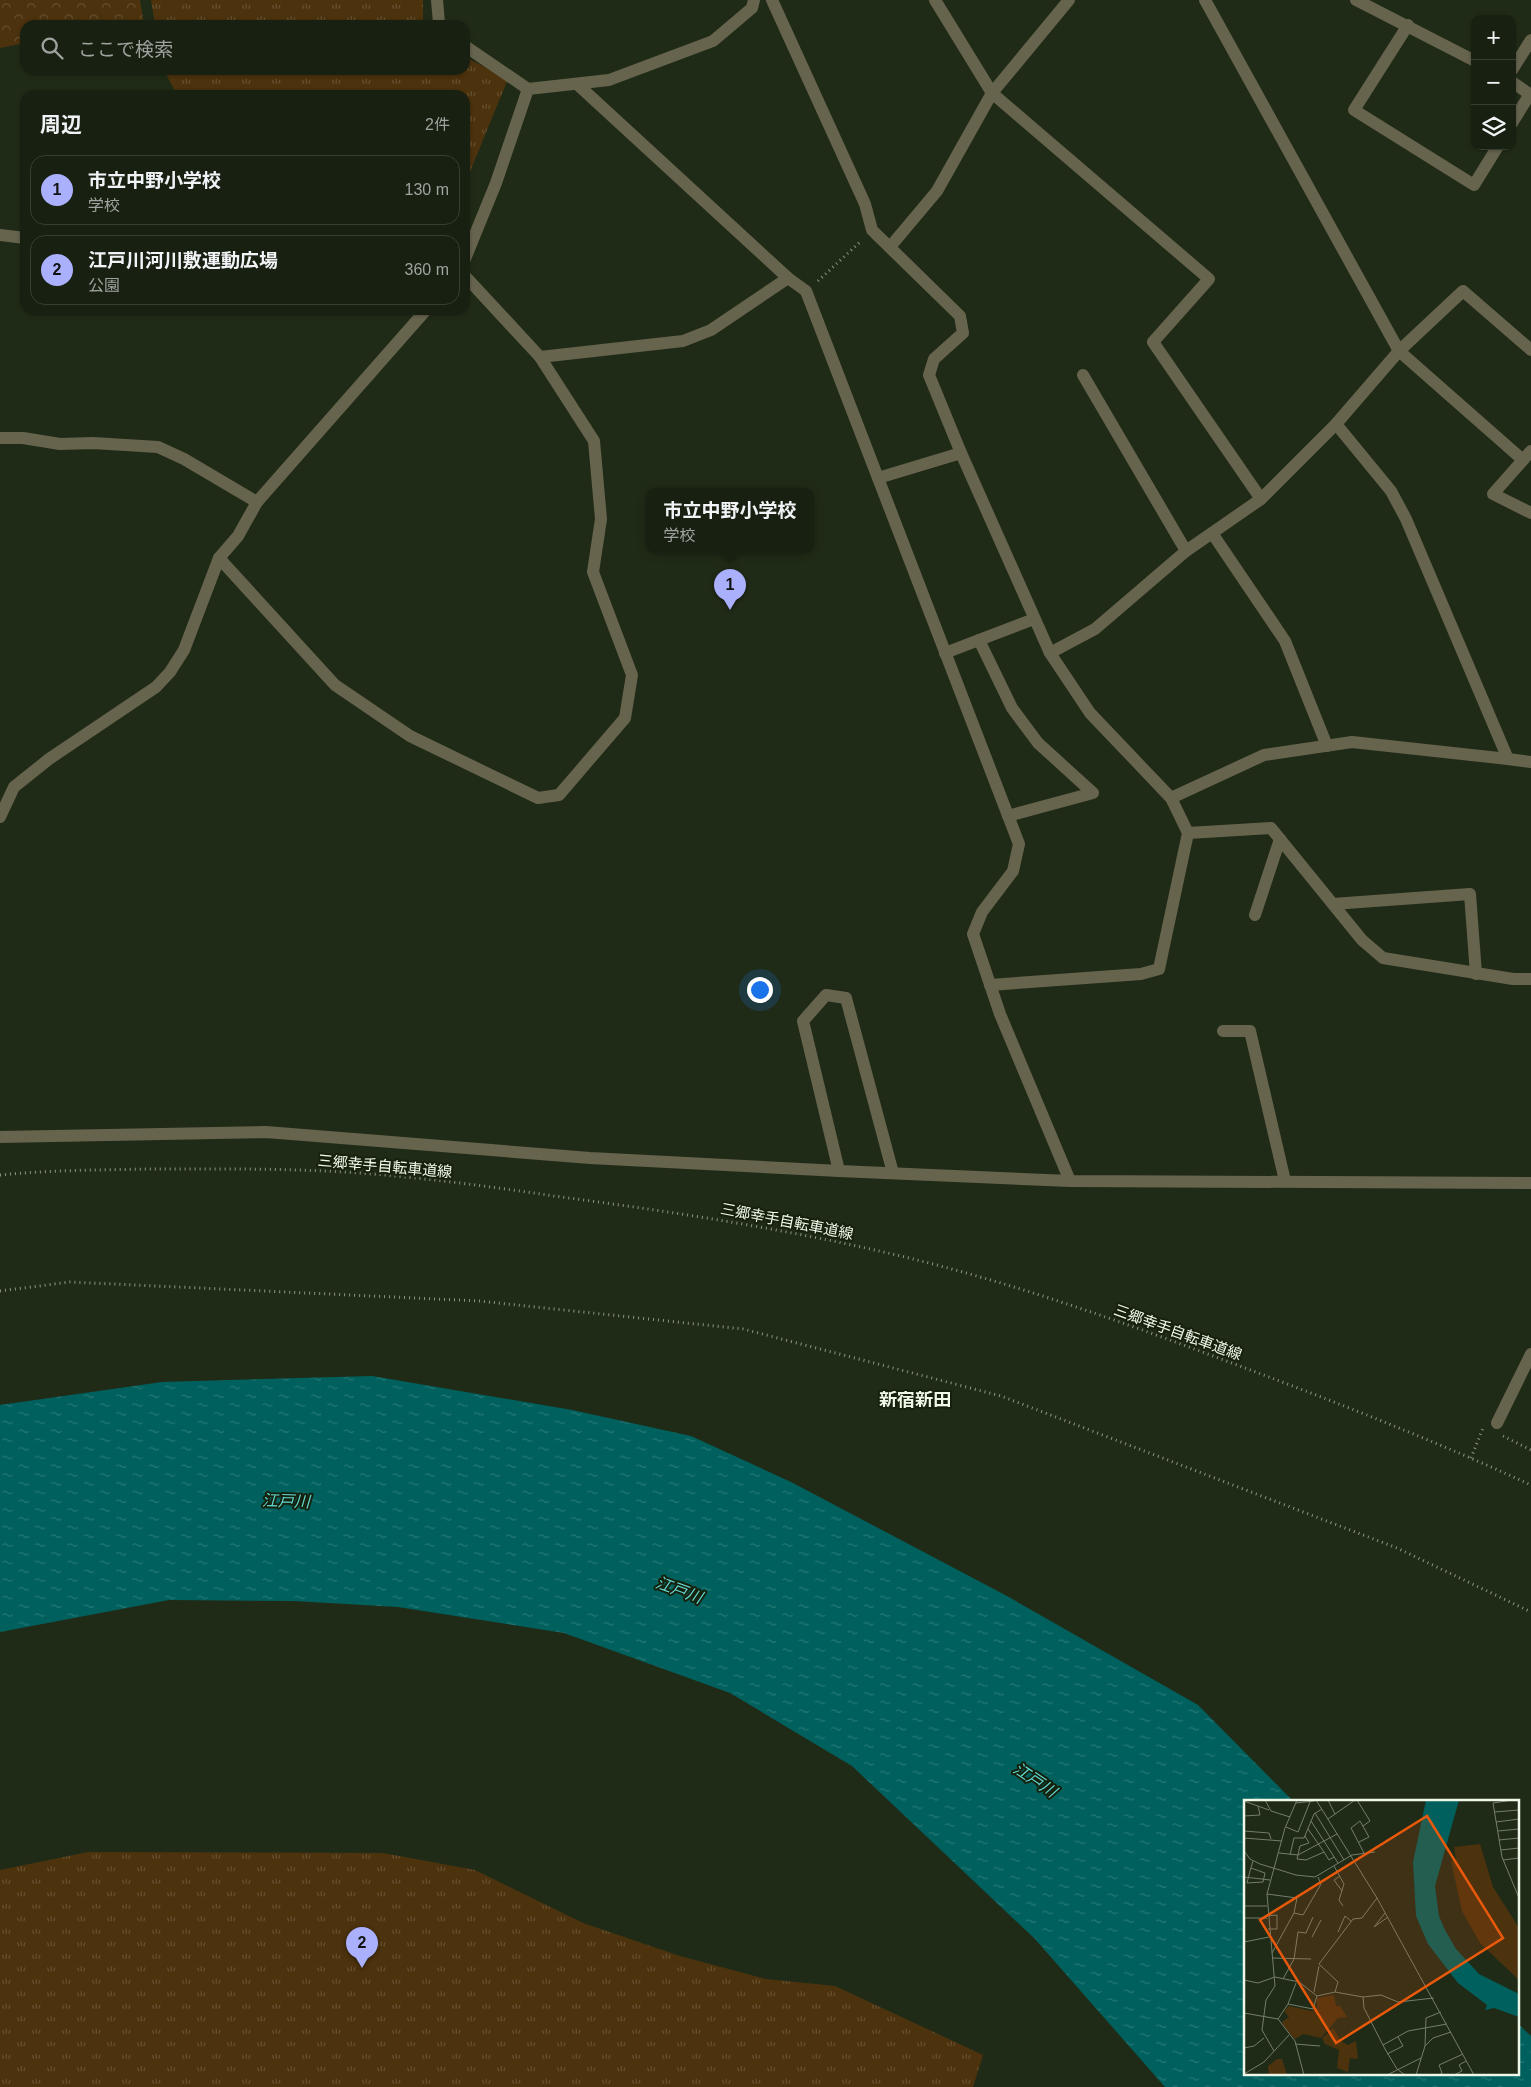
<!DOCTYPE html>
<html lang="ja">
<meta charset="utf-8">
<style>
:root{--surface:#182011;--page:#252d1f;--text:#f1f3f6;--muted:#9fa39f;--line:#363e31;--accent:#aab0fc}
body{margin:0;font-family:Helvetica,"Noto Sans JP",sans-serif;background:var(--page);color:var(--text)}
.controls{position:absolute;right:15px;top:15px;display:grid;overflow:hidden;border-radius:10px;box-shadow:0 1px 4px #0004}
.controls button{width:45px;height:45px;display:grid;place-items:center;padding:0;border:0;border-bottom:1px solid var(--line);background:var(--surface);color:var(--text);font:25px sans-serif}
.you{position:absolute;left:759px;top:989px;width:18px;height:18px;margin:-12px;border:4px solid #fff;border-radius:50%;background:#1a73e8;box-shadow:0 0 0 8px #1a73e833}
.badge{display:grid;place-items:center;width:32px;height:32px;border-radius:50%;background:var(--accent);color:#111;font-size:16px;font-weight:700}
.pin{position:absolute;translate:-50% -41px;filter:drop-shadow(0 1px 2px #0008)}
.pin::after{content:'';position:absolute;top:26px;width:18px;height:15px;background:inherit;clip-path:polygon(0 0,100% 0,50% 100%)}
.popup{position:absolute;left:646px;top:488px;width:168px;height:65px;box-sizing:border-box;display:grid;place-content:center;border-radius:10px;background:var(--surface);filter:drop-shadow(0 1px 4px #0005);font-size:16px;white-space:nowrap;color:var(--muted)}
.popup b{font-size:19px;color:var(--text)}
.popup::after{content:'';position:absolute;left:50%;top:100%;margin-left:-10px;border:10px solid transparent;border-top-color:var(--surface)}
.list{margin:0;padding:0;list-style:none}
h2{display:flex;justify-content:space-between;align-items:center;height:65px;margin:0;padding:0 20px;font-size:21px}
h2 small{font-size:16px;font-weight:400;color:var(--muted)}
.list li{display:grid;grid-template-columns:32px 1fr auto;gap:15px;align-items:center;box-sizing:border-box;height:70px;margin:0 10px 10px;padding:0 10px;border:1px solid var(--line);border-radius:15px}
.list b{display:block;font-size:19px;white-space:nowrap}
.list p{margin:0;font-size:16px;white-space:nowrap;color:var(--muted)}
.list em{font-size:16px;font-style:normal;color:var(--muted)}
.icon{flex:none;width:28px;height:28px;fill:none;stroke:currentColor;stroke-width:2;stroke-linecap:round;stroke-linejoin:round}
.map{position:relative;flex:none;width:1531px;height:2087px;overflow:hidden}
.search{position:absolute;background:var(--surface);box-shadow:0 1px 4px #0004;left:20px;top:20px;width:450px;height:55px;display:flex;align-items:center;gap:12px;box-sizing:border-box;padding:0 18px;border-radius:15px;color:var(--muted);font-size:19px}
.panel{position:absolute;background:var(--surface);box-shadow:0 1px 4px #0004;left:20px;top:90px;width:450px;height:225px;border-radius:15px}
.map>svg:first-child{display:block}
.grass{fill:url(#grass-tufts)}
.forest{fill:url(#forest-crowns)}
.water{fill:url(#water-ripples)}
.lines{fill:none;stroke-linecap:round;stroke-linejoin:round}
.path{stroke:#8b9584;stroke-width:3;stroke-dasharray:1 4;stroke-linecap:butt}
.minor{stroke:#67644e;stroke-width:12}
.labels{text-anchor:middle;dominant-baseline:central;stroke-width:4;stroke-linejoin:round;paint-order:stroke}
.street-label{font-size:15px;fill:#eff7e9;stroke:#16210d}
.water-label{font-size:16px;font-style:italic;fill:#61d7d2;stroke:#16210d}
.quarter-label{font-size:18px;font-weight:bold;fill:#eff7e9;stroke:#16210d}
.inset-road{fill:none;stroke:#737d6b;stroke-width:1}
.view{fill:#e8590c;fill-opacity:0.15;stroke:#e8590c;stroke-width:2.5}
.inset-edge{fill:none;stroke:#eff7e9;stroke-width:2.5}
</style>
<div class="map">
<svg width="1531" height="2087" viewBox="0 0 1531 2087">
<defs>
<pattern id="grass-tufts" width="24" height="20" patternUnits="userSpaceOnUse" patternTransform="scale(1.25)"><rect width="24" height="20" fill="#4c320d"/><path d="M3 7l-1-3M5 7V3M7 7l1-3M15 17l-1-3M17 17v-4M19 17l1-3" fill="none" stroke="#665030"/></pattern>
<pattern id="forest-crowns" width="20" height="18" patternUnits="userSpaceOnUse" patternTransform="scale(1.25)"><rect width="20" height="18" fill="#4c320d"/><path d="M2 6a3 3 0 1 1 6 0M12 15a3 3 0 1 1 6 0" fill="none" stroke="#665030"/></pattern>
<pattern id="water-ripples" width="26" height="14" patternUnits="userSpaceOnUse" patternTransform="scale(1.25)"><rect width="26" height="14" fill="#00605d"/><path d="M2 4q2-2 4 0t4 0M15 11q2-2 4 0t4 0" fill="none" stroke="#267874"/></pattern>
</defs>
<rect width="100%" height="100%" fill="#202b17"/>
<!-- grass -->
<g class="grass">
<polygon points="151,0 423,0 423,22 426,25 155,25"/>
<polygon points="465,57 508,79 465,184 465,95 177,95 164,70 465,70"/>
<polygon points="88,1852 383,1853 475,1870 583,1923 680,1956 766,1979 835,1986 983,2055 973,2087 0,2087 0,1870"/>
</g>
<!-- forest -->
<polygon class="forest" points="0,0 140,0 144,25 25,25 25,43 0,48"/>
<!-- water -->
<polygon class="water" points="372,1376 572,1410 691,1436 791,1482 1007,1596 1198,1705 1293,1801 1245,1801 1245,2073 1517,2073 1517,2023 1531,2036 1531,2087 1165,2087 1035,1939 852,1766 730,1693 564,1633 398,1607 294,1601 169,1600 0,1632 0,1405 162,1382"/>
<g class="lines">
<!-- path -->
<g class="path">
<polyline points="818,281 861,241"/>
<path d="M 0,1175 C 50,1170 100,1170 151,1169 C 224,1169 299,1168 373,1174 C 433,1179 494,1187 554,1196 C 675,1212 794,1230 913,1259 C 1023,1286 1131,1325 1237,1365 C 1336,1402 1435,1441 1531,1485"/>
<polyline points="0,1291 70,1282 479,1301 743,1329 1001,1396 1397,1548 1531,1612"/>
<polyline points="1503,1436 1531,1450"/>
<polyline points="1471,1458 1483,1428"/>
</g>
<!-- minor -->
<g class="minor">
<polyline points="437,0 439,23 441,25"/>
<polyline points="772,0 865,204 872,230 960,316 963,333 934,359 929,375 961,453 1050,653 1090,713 1171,798 1264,755 1352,742 1508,759"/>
<polyline points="935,0 992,93 1209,279 1153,342 1261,499"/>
<polyline points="1205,0 1399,351 1523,460"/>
<polyline points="1356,0 1475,61"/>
<polyline points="1408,25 1354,110 1474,185 1498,146"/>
<polyline points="465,46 528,89"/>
<polyline points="1512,70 1531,40"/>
<polyline points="1512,82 1531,95"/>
<polyline points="577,84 788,278"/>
<polyline points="1512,123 1530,94"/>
<polyline points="0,235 25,238"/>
<polyline points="890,247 937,191 992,93 1069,0"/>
<polyline points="465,259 496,183 528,89 609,80 713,41 752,8 754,0"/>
<polyline points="540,357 683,341 711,330 788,278 806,291 1019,844 1013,871 982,912 973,934 1000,1014 1070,1181"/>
<polyline points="1083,375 1186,551"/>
<polyline points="1336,424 1391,491 1406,519 1508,759 1531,762"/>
<polyline points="0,438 23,438 60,444 93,443 158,447 184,459 257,502"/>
<polyline points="1531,451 1493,494 1531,513"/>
<polyline points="878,478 961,453"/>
<polyline points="1212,533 1285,641 1327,746"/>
<polyline points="219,558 335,685 410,736 538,798 559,795 625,718 632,675 593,572 601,519 594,441 540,357 465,276"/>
<polyline points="979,640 1012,708 1038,743 1093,793 1008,816"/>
<polyline points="945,653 1034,619"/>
<polyline points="1050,653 1095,629 1186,551 1261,499 1336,424 1399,351 1463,291 1531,350"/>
<polyline points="0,817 14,787 49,759 156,687 170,672 184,650 219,558 238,536 257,502 426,310"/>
<polyline points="1188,833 1271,828 1362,940 1383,958 1513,979 1531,979"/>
<polyline points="1333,904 1470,894 1476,974"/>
<polyline points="1255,915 1280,839"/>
<polyline points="990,985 1141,974 1159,969 1188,833 1171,798"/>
<polyline points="1223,1031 1250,1031 1285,1181"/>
<polyline points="0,1137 266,1132 590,1158 839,1171 1070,1181 1531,1183"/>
<polyline points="839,1171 803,1021 826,995 846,998 893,1173"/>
<polyline points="1497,1423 1531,1354"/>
</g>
</g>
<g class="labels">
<!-- street labels -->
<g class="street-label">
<text transform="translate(385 1166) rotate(5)">三郷幸手自転車道線</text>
<text transform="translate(787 1221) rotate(11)">三郷幸手自転車道線</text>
<text transform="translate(1178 1332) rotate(20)">三郷幸手自転車道線</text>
</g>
<!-- water labels -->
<g class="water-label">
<text transform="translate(286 1501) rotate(2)">江戸川</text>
<text transform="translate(679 1590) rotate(20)">江戸川</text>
<text transform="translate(1035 1780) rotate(34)">江戸川</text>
</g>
<!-- quarter labels -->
<g class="quarter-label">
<text x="915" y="1400">新宿新田</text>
</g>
</g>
<!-- overview -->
<g transform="translate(1244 1800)">
<rect width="275" height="275" fill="#202b17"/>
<path d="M 236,44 L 249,87 L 275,128 L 275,180 L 236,143 L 218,111 L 207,61 L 212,60 L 210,47 ZM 90,195 L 92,206 L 96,206 L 103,217 L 94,218 L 77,238 L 59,234 L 51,239 L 41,228 L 38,222 L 45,217 L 40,211 L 45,206 L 68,211 L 73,208 L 73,198 Z" fill="#4c320d"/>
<path d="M 89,228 L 97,241 L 104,245 L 112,241 L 114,259 L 106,258 L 104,272 L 93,268 L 95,250 L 81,244 L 78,238 ZM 33,259 L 38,259 L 43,275 L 25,275 L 24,266 Z" fill="#4c320d"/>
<path d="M 182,0 L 215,0 L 191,86 L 195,116 L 201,130 L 212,149 L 235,174 L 275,194 L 275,217 L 250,208 L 241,210 L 243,205 L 214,183 L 184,144 L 172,116 L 169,62 Z" fill="#00605d"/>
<path class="inset-road" d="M 21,0 L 27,11 L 46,17M 72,0 L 133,98 L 230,275M 84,0 L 91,14M 113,0 L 126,21 L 119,26M 269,0 L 249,3 L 258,57 L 275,98M 0,1 L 25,10M 52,3 L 70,1M 250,12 L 275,10M 71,13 L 100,60M 0,16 L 16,15 L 14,6M 84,19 L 111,0M 67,21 L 94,63M 252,22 L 275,19M 42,27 L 54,32 L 66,2M 64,29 L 80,52M 0,31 L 25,33 L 27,39M 254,31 L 275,29M 61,36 L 65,43 L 56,46 L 53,59 L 62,60 L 80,52 L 85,60 L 90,57M 0,38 L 38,41M 255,40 L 275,38M 115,42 L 125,37 L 116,21 L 107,28 L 120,53M 257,50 L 275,48M 0,51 L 6,59 L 16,64 L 52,75 L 71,77 L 108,55 L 131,52M 35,53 L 54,55 L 93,34M 46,55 L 50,38 L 60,38 L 70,14 L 78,9M 259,60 L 275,58M 90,66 L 100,84 L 95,100 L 99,106M 7,68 L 21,73 L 19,82 L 3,83 L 6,71 L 9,61M 96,76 L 90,80 L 98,91M 0,77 L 26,80M 23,94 L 53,98 L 50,113 L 28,153M 0,106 L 23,106M 50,113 L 59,115 L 77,84 L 74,77M 141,113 L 130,127 L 144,117M 23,116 L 33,115 L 33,129 L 24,129M 0,118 L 23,118M 94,132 L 101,116 L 107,121M 68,137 L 77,120M 0,142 L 25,137M 28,158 L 67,159M 39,179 L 50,159 L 54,132 L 62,133 L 69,117M 0,180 L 14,183 L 31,177 L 55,182 L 73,196 L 91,192 L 119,197 L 137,195 L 154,202 L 190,198M 70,192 L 75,166M 91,192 L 94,182 L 75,164 L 109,119 L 118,118 L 133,98M 119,197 L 120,208 L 141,249 L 153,269 L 161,275M 44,204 L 69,209 L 73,196M 0,213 L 34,219M 34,219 L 51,241 L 60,275M 34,219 L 44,204 L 52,183M 51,244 L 76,246M 139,245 L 164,231 L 203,224M 181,246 L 189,238 L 207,232M 0,248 L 10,246 L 20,238M 30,251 L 18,230 L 22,200 L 31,186 L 23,94 L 41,28 L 53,0M 143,254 L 159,246 L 154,237M 0,274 L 20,262 L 45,235M 143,275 L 177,258M 172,275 L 181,246 L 182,218 L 197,212M 195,275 L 198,273 L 195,265 L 219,254M 210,275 L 218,271 L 215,265 L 222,261"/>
<path class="view" d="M 183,16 L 259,138 L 92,243 L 16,120 Z"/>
<rect width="275" height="275" class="inset-edge"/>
</g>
</svg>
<div class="controls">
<button>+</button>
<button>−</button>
<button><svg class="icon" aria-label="layers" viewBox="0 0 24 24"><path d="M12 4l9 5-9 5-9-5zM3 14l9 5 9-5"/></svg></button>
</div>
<div class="you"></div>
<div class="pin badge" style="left:730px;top:610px">1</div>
<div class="popup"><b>市立中野小学校</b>学校</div>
<div class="pin badge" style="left:362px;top:1968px">2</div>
<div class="search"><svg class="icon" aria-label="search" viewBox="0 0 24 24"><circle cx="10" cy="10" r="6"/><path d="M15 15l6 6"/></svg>ここで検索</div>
<section class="panel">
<h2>周辺<small>2件</small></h2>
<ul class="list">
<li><span class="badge">1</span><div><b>市立中野小学校</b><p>学校</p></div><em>130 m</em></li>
<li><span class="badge">2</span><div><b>江戸川河川敷運動広場</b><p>公園</p></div><em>360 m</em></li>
</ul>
</section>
</div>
